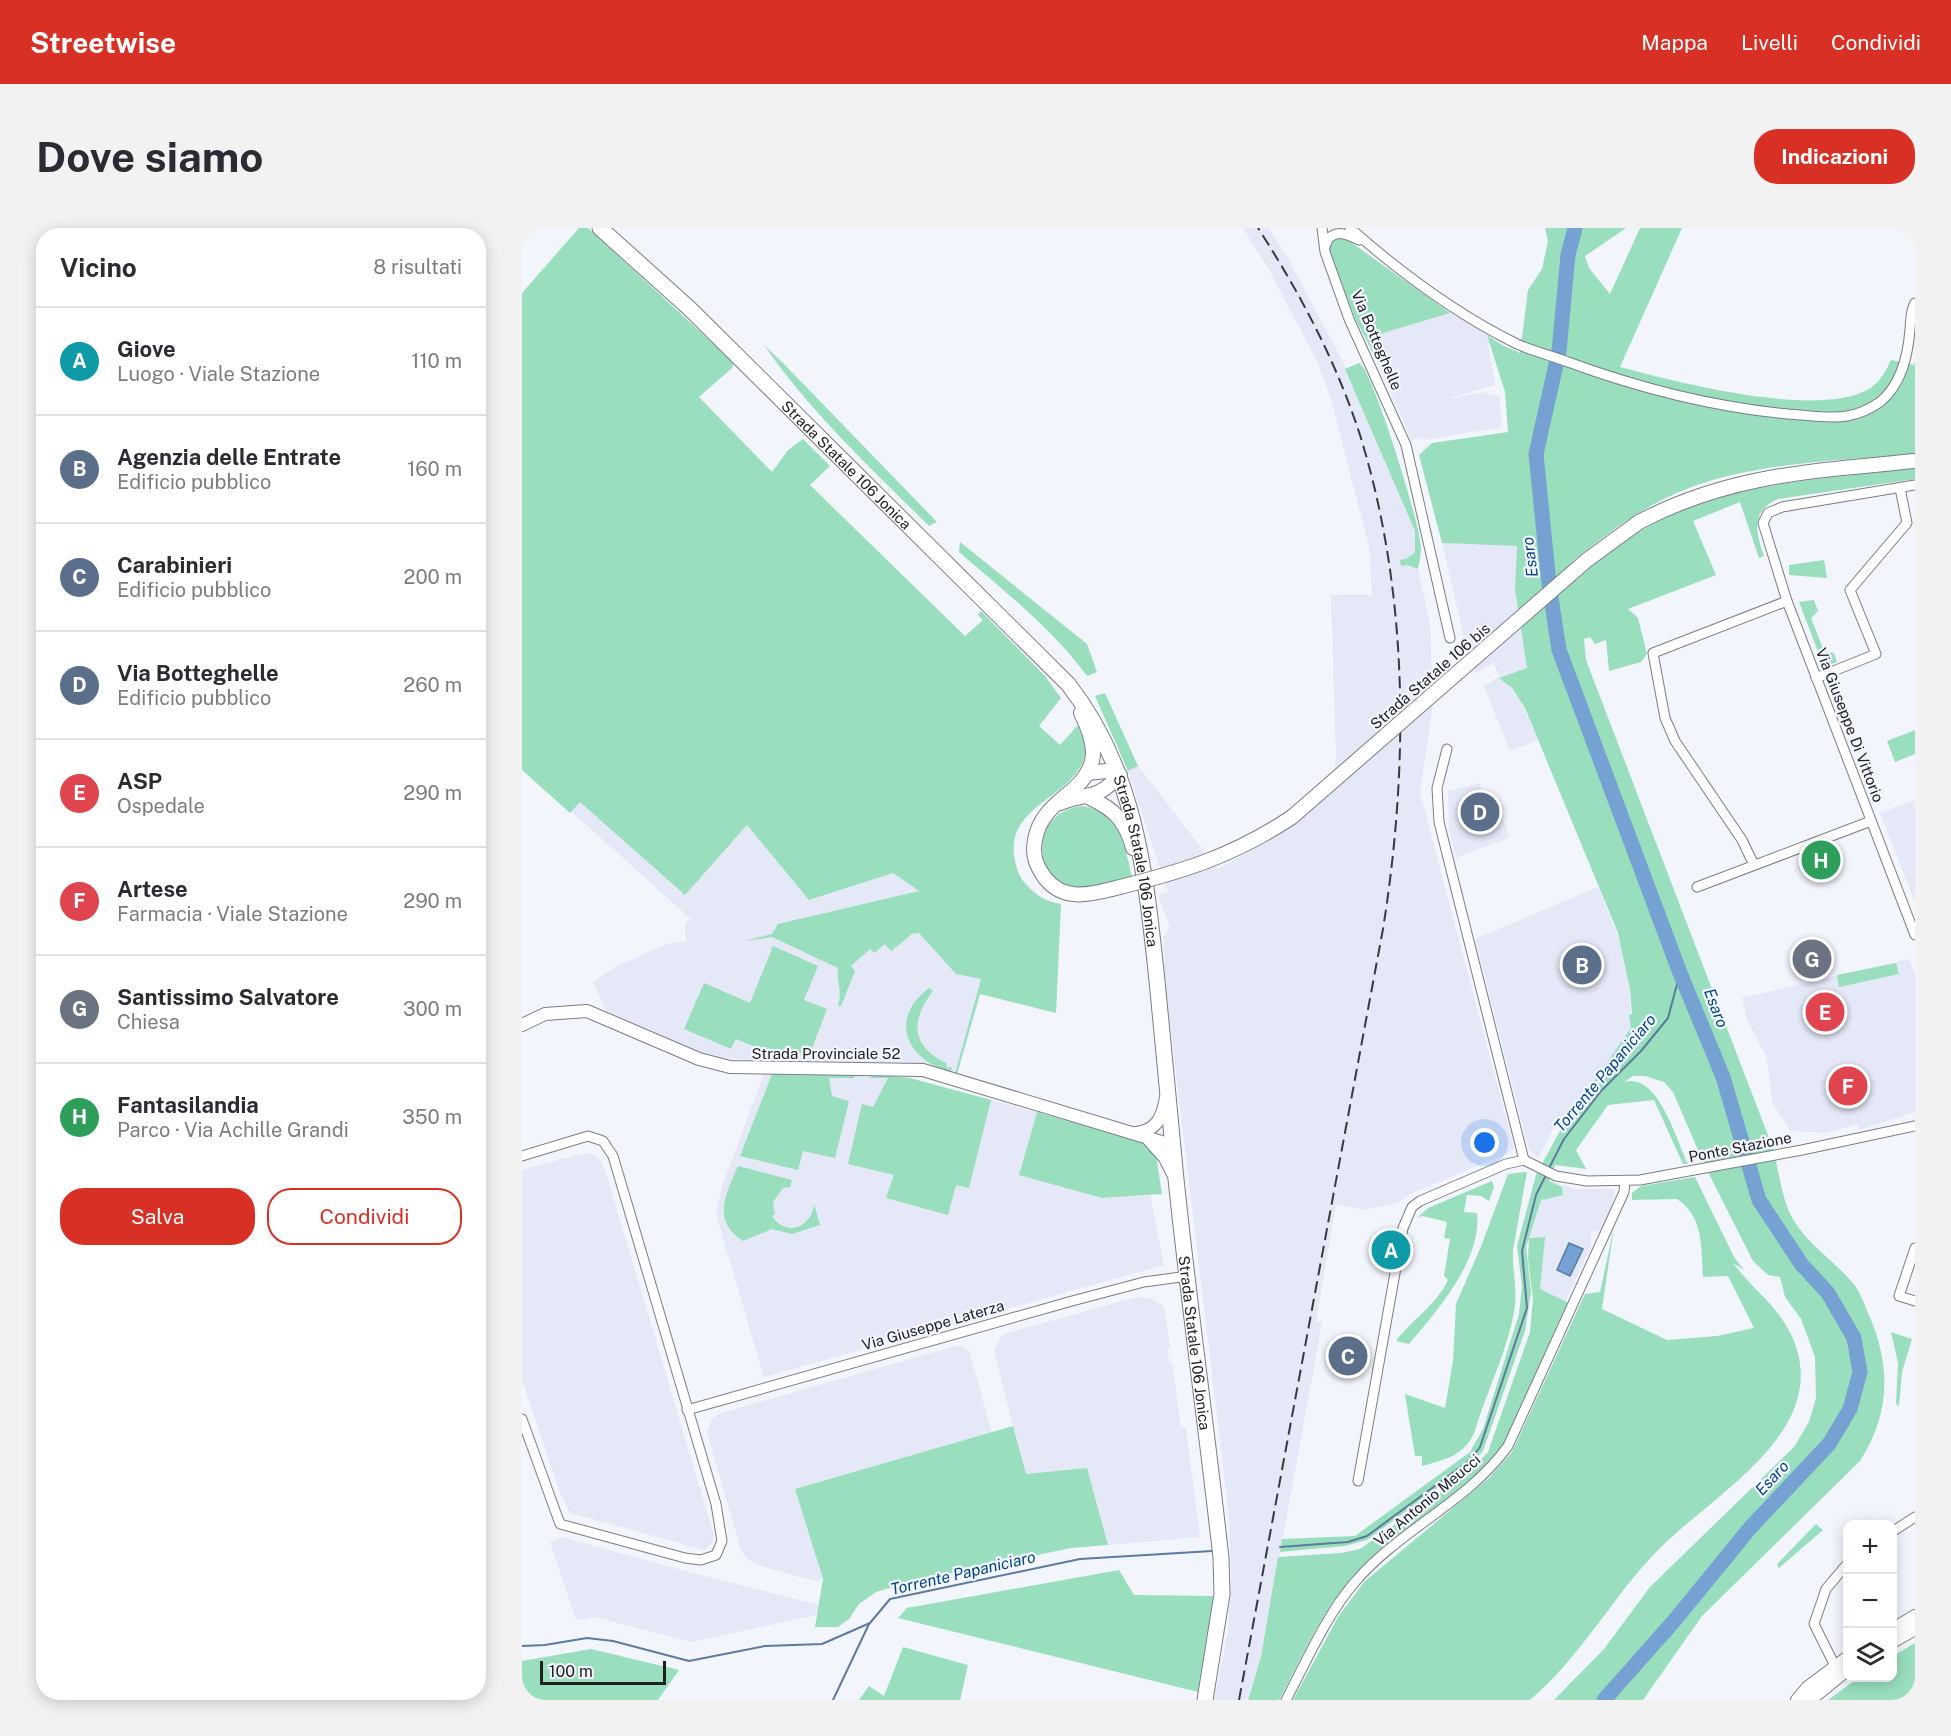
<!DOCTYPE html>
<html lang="it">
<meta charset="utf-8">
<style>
:root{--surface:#fff;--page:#f2f2f3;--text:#2b2b33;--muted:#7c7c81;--line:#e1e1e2;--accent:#d93025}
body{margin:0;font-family:"Public Sans",sans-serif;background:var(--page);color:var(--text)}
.controls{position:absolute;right:18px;bottom:18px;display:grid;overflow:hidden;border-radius:12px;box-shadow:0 3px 15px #0003}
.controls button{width:54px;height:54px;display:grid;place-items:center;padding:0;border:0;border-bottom:2px solid var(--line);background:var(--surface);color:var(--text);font:30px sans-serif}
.scale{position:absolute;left:18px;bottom:15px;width:126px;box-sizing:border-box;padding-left:6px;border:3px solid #202123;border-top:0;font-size:16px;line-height:21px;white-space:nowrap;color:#202123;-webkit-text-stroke:4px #f3f5fd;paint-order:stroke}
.you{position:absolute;left:963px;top:915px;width:21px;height:21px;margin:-15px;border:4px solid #fff;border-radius:50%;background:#1a73e8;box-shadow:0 0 0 9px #1a73e833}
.badge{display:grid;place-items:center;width:39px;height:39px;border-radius:50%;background:var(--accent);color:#fff;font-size:20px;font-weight:700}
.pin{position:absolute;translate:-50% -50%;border:3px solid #fff;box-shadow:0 2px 6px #0006}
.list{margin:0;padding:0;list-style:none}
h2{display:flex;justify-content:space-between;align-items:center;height:78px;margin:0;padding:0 24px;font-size:26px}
h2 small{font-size:20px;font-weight:400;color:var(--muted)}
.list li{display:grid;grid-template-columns:39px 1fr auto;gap:18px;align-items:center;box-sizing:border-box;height:108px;padding:0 24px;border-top:2px solid var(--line)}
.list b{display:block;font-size:22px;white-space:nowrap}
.list p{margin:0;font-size:20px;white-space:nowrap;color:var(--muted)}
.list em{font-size:20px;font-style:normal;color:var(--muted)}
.actions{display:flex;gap:12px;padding:18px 24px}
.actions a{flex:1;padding:14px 0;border:2px solid var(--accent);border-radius:24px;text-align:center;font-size:21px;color:var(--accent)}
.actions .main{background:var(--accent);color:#fff}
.icon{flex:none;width:33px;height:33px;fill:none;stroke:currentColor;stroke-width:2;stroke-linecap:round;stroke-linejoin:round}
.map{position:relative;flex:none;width:1393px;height:1472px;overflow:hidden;border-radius:24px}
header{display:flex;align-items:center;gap:36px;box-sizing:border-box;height:84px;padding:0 30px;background:var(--accent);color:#fff}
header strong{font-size:28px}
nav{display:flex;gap:33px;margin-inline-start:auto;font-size:21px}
.intro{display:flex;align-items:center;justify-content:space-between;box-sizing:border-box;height:144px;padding:0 36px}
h1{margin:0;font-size:42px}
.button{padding:15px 27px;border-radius:24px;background:var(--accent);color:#fff;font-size:21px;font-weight:700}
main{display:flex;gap:36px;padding:0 36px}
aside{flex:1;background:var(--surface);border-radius:24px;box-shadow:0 3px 15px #0003}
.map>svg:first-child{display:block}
.built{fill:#e4e8f7}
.green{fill:#99dfbd}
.water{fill:#75a1d3;stroke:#5c7b9e;stroke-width:1.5}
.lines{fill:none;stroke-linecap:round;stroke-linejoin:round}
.stream{stroke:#5c7b9e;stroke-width:2}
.river{stroke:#75a1d3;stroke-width:15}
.minor-casing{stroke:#7c7d84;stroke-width:11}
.tertiary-casing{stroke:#7c7d84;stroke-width:14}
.secondary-casing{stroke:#7c7d84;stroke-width:16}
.primary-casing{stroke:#7c7d84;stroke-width:17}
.minor{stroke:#fff;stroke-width:9}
.tertiary{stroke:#fff;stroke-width:12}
.secondary{stroke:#fff;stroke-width:14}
.primary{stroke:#fff;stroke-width:15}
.rail{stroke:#393a3d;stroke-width:2;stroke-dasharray:12 6;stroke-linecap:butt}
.secondary-bridge-casing{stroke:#7c7d84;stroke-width:16;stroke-linecap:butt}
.secondary-bridge{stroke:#fff;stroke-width:14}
.labels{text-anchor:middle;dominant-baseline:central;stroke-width:4.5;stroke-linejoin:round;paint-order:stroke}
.street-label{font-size:15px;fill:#202123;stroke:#f3f5fd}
.water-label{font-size:16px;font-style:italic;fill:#014683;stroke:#f3f5fd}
</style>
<header>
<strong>Streetwise</strong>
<nav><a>Mappa</a><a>Livelli</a><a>Condividi</a></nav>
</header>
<div class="intro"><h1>Dove siamo</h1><a class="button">Indicazioni</a></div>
<main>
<aside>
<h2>Vicino<small>8 risultati</small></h2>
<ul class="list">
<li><span class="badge" style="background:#0f9aa8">A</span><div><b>Giove</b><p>Luogo · Viale Stazione</p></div><em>110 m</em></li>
<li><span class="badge" style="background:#5c6f8a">B</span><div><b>Agenzia delle Entrate</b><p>Edificio pubblico</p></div><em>160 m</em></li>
<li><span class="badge" style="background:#5c6f8a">C</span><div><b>Carabinieri</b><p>Edificio pubblico</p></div><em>200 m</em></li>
<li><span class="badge" style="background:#5c6f8a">D</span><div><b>Via Botteghelle</b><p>Edificio pubblico</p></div><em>260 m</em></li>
<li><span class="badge" style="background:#e0444e">E</span><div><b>ASP</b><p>Ospedale</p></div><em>290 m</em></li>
<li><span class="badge" style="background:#e0444e">F</span><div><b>Artese</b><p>Farmacia · Viale Stazione</p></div><em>290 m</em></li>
<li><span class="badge" style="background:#6b7280">G</span><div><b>Santissimo Salvatore</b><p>Chiesa</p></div><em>300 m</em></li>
<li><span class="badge" style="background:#2e9e5b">H</span><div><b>Fantasilandia</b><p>Parco · Via Achille Grandi</p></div><em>350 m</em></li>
</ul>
<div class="actions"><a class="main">Salva</a><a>Condividi</a></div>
</aside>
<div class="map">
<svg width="1393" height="1472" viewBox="0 0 1393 1472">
<rect width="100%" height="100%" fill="#f3f5fd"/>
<!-- built -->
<g class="built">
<polygon points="721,0 747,0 765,29 822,136 893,303 893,324 884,331 878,332 896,341 908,396 911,476 898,565 992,920 986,925 888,966 876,975 842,982 814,976 794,1093 800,1095 739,1429 726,1472 692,1472 706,1403 709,1348 707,1288 644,762 641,709 648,699 636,667 646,664 606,543 616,538 696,641 764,603 812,562 814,528 809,367 850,367 848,323 810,174 796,135 746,40"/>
<polygon points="928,85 965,107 973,157 923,171 966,164 967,167 977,168 980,199 902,212 897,209 890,213 851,125 855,112 861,105"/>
<polygon points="920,315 995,318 993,361 1005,440 978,449 999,473 1016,512 988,523 962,458 977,449 972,435 955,445 950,442"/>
<polygon points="957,555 963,571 971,568 988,609 934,630 927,601 926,563"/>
<polygon points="1393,572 1393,674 1358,585"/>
<polygon points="57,573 225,597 287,672 371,645 398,663 491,610 492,629 498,649 521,671 539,676 534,785 458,766 435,846 385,834 290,834 197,830 182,827 84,783 71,754 95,738 145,716 164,713 163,695 170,692 50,584"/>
<polygon points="1076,659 1100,719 1108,761 1109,801 1089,832 1030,903 1016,930 1007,922 953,711"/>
<polygon points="1387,731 1393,747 1393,884 1337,902 1336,896 1305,905 1269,903 1250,874 1245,830 1225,792 1220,770"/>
<polygon points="242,846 377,848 515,884 497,946 580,970 628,968 642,1037 242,1149 194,986 200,958"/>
<polygon points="63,925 72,927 80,935 86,952 191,1304 192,1312 183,1322 48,1285 37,1262 0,1152 0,942"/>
<polygon points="1027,953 1053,961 1093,961 1089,980 1080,1002 1069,1004 1069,1018 1044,1073 1018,1062 1023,1009 1007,1010"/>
<polygon points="615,1069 630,1071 642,1078 648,1119 645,1122 647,1134 650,1134 659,1200 664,1200 678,1309 586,1317 565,1241 503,1246 472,1122 478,1110 485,1105"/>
<polygon points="437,1117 447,1122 470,1205 273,1261 301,1351 293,1353 239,1338 225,1331 219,1322 185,1205 190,1191 199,1185"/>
<polygon points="40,1309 163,1343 297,1377 294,1387 169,1414 73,1389 54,1392 28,1314"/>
</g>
<!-- green -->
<g class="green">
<path d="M 57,0 L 66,0 L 212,135 L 210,140 L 177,169 L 250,244 L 266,222 L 281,211 L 308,238 L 288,257 L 443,408 L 461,392 L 456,387 L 459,383 L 523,448 L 539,470 L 517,498 L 538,517 L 556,497 C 561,510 567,522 560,536 C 544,570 486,580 492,627 C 493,636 496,646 501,653 C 510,665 523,674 539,676 L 534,785 L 458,766 L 435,846 L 433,846 L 459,751 L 434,746 L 397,705 L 390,706 L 369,723 L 363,716 L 352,725 L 348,721 L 329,738 L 333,743 L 319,778 L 316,778 C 321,758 314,757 316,740 L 250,709 L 222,713 L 250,706 L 256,696 L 397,663 L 371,645 L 287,672 L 225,597 L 163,667 L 58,574 L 48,585 L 0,542 L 0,65 Z"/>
<path d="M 1023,0 L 1104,0 L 1063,28 L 1067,40 L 1088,66 L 1118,0 L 1160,0 L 1098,139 C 1155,154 1295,191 1347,161 C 1358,154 1364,143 1369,132 L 1392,137 L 1393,133 L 1393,227 C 1325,231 1230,235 1167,260 C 1124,276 1087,304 1051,333 L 1055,352 C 1156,254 1262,256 1393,240 L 1393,251 L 1256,271 C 1228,283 1234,305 1242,328 L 1237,330 L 1218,274 L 1171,293 L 1194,347 L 1106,381 L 1116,390 L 1125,426 L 1119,434 L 1087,443 L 1084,412 L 1073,416 L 1068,409 L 1062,411 L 1064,432 L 1252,923 C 1256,941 1259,963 1266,981 C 1278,1011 1308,1029 1329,1053 C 1337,1061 1342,1075 1346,1085 C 1369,1136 1369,1185 1338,1233 L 1180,1388 L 1121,1472 L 1032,1472 L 1082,1421 L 1128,1359 L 1272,1219 L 1287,1194 L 1294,1170 L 1293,1129 L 1279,1091 L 1263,1069 L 1258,1049 L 1246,1047 L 1231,1033 L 1182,936 L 1151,864 L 1142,854 L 1123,848 L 1111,848 L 1102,854 C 1136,844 1154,911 1166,936 L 1161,936 L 1132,872 L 1086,877 L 1054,922 L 1064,941 L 1033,937 L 1027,953 L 1040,959 L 1041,967 L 1020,972 L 1021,967 L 1004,1019 L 1009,1064 L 1003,1103 L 961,1223 L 951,1234 L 845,1312 L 823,1318 L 758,1324 L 760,1311 L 833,1308 L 948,1224 L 961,1201 L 997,1086 L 1000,1058 L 995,1018 L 1014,947 L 1040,899 L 1079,853 L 1072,853 L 1109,800 L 1107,787 L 1110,786 L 1108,761 L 1096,705 L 1003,480 L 990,460 L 977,450 L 1005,440 L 993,361 L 995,318 L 920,315 L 897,227 L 910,215 L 986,204 L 983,164 L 965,107 L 980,117 L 998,125 L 1006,62 L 1020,41 L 1026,13 Z"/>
<polygon points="814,9 823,10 928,85 861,105 855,112 851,125 833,90 808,27 808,17"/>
<path d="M 242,117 L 262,136 L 415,294 L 407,298 C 349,240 288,184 242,117 Z"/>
<path d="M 837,135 C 850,140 896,290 898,313 C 900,322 898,332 896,341 L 885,337 L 879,338 L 878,332 L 884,331 L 893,324 L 893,303 L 823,141 Z"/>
<path d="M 438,314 L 565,416 L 575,444 L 565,448 C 530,400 482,363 437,324 Z"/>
<polygon points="1302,332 1305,350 1267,347 1267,337"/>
<polygon points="1292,372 1296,383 1289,390 1302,423 1312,425 1315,434 1302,439 1277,374"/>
<polygon points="583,465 616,538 606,543 573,468"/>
<polygon points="1393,502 1393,526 1373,534 1365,513"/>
<path d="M 561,578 C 598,584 603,618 610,649 C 595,653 576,661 560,660 C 505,657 509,581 561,578 Z"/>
<polygon points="1305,616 1314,639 1292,648 1284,625"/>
<polygon points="251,718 296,738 282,772 305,781 287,828 264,820 260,830 214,811 209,821 162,801 182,755 228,775"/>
<polygon points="1374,735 1377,746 1317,759 1315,747"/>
<path d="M 407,760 L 411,763 C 389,792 388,817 424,835 L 425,840 L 430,839 L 429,844 C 384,832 366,791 407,760 Z"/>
<polygon points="250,846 334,846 332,850 307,850 310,868 327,873 313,930 281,923 276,942 218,928"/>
<polygon points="351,846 388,850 469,872 447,960 434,957 426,987 364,970 372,947 326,936 340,876 351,879 366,850 348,850"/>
<polygon points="515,884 622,915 634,927 640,966 580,970 497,947"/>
<path d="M 216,938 L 270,952 L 268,959 L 261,960 L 251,974 L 253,986 L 250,988 C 264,1010 290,999 292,976 L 298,997 L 270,1006 L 250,1001 L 221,1013 C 189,992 204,966 216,938 Z"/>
<path d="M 1005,944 L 991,1022 C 990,1041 995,1058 993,1078 C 987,1120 965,1162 953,1203 C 942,1228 925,1231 900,1238 L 900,1228 L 893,1228 L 883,1166 L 923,1180 L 931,1133 L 934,1076 L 960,1016 L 986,946 Z"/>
<path d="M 1173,949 L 1212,1029 L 1222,1042 L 1211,1035 C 1227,1057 1249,1073 1264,1097 C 1322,1196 1195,1263 1138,1320 C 1091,1367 1060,1428 1008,1472 L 771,1472 L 816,1389 L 842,1354 L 967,1250 L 990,1224 L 1063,1066 L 1078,1064 L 1092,999 L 1080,1081 L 1145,1112 L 1195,1108 L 1232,1100 L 1206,1048 L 1181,1049 C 1179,1021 1182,988 1155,971 L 1110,972 L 1110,965 L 1119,958 Z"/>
<path d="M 970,953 L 972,959 L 967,973 L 959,968 L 945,967 L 942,984 L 955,985 C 960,1032 915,1083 887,1116 L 874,1113 C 891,1090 913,1079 926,1052 L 922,1048 L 928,1011 L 922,1010 L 925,994 L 900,988 L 895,990 L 906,980 Z"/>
<path d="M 1023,1009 L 1018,1061 L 1047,1075 L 988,1208 C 948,1263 887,1294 839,1341 C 802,1376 781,1428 757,1472 L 726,1472 L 739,1429 L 756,1329 L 819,1325 L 838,1321 L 946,1245 L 966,1224 L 1008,1104 L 1011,1071 L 1006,1031 L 1007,1010 Z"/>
<polygon points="1369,1104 1390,1111 1380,1144 1377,1178 1374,1176 1376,1135"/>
<polygon points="491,1198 504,1246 565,1240 586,1317 549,1320 388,1354 354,1364 337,1376 327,1391 316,1399 293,1399 301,1351 273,1261"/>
<polygon points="1294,1296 1301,1302 1257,1340 1255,1336"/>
<polygon points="597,1342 612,1367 692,1368 687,1411 676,1464 376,1390 385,1380"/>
<polygon points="1393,1415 1393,1472 1306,1472 1336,1450 1370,1450 1371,1428"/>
<polygon points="381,1419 446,1437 438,1472 337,1472 347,1458 362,1468"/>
<polygon points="69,1421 157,1442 136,1472 0,1472 0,1433"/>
</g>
<!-- water -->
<polygon class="water" points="1047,1015 1061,1021 1048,1048 1035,1042"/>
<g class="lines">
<!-- stream -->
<g class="stream">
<polyline points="1026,942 1042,911 1079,863 1119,823 1146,790 1158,745"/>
<polyline points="758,1319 826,1314 845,1308 948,1232 958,1219 1005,1080 1000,1023 1014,967 1024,947"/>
<polyline points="0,1418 23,1417 65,1410 91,1413 167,1433 243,1418 300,1416 348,1395 368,1371 558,1331 690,1323"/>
<polyline points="311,1472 347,1396"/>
</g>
<!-- river -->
<polyline class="river" points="1053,0 1046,27 1037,123 1014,226 1027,356 1037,422 1158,745 1201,849 1237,972 1280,1037 1306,1065 1332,1110 1338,1144 1328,1181 1307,1216 1228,1300 1152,1393 1082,1472"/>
<!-- minor casing -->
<g class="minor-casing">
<g id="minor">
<polyline points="800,0 803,24 827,91 884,217 928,410"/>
<path d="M 828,0 C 879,45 934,86 995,116 C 1011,123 1030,128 1046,134 C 1117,160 1191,179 1266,186 C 1285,187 1306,191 1325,188 C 1337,186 1348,181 1358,174 C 1380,156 1386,127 1388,101 C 1389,91 1388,84 1393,75"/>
<path d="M 803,19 L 806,11 C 816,1 826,7 837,12"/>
<polyline points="1393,257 1260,279 1246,285 1241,295 1265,373 1393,707"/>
<polyline points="1294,450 1354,426 1328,362 1385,295 1378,260"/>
<polyline points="925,521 915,560 917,594 1002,932"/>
<polyline points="1232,637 1220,612 1153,513 1143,490 1131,425 1265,373"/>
<polyline points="1175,659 1349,593"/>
<polyline points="0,928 66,908 81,913 91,928 194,1276 200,1313 194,1327 179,1332 163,1330 38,1296 0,1191"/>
<polyline points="1393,1020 1377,1068 1393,1073"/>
<polyline points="165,1182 550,1073 622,1054 666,1048"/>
<polyline points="836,1253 881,1000 890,979 898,973 984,936 1002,932 1034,948 1065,953 1118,952 1280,922 1393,898"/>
<polyline points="1370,1304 1393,1289"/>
<polyline points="1313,1438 1292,1396 1304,1361 1326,1335"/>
<path d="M 764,1472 C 784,1434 805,1386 833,1354 C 877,1302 946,1274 986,1218 L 1102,964 L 1103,953"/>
</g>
</g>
<!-- tertiary casing -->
<g class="tertiary-casing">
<g id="tertiary">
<polyline points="0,797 23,786 65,783 177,831 208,839 401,842 643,915 651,915"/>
<path d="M 614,905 C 635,903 641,888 644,869"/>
<polyline points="627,912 643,930 651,946"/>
<polyline points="1370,1402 1393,1388"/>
<polyline points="1370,1414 1393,1401"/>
<polyline points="1275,1472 1286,1459 1326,1429"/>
<polyline points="1288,1472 1326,1441"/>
</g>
</g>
<!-- secondary casing -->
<g class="secondary-casing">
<g id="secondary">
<path d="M 1117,294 C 1208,246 1293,243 1393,233"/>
<path d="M 559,485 C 566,499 574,517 570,533 C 562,567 520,571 513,612 C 510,628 514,637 523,650 C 541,673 566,667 590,661"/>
<path d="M 568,570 C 592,581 604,593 611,620"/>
<path d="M 538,575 C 568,563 571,575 598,547 L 585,543 L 565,545"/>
</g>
</g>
<!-- primary casing -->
<g class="primary-casing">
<g id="primary">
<path id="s1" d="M 78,0 L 167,80 L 546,456 C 612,540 623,640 634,743 C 641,812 647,881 654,951 C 667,1077 685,1203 699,1330 L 700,1366 L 683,1472"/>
</g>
</g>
<!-- minor -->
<use href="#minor" class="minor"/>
<!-- tertiary -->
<use href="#tertiary" class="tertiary"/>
<!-- secondary -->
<use href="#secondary" class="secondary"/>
<!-- primary -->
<use href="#primary" class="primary"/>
<!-- rail -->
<path class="rail" d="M 717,1472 L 861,701 C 887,538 887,365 838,207 C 814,133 778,65 736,0"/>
<!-- secondary-bridge casing -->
<g class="secondary-bridge-casing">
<path id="secondary-bridge" d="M 590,661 C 659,644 710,629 770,589 L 1065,332 L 1117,294"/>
</g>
<!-- secondary-bridge -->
<use href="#secondary-bridge" class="secondary-bridge"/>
</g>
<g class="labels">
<!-- street labels -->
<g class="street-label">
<text transform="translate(855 112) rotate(67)">Via Botteghelle</text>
<text stroke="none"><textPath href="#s1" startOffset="342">Strada Statale 106 Jonica</textPath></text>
<text transform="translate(908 448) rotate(-41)">Strada Statale 106 bis</text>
<text transform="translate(1328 497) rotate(69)">Via Giuseppe Di Vittorio</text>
<text stroke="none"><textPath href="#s1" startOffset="846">Strada Statale 106 Jonica</textPath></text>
<text x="304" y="825">Strada Provinciale 52</text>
<text transform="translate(1218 919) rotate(-11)">Ponte Stazione</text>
<text transform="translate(411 1097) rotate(-16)">Via Giuseppe Laterza</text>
<text stroke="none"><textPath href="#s1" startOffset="1332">Strada Statale 106 Jonica</textPath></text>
<text transform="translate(905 1272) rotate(-40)">Via Antonio Meucci</text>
</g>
<!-- water labels -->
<g class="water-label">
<text transform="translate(1008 329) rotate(-97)">Esaro</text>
<text transform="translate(1194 780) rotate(69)">Esaro</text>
<text transform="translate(1083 845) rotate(-50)">Torrente Papaniciaro</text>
<text transform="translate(1250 1250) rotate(-47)">Esaro</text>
<text transform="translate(441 1345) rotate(-13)">Torrente Papaniciaro</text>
</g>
</g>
</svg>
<div class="controls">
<button>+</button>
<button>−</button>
<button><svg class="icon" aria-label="layers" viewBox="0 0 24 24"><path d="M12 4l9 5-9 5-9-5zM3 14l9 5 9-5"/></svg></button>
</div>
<div class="scale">100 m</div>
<div class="you"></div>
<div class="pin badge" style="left:869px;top:1022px;background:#0f9aa8">A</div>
<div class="pin badge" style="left:1060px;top:737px;background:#5c6f8a">B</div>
<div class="pin badge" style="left:826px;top:1128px;background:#5c6f8a">C</div>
<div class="pin badge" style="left:958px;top:584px;background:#5c6f8a">D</div>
<div class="pin badge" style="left:1303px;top:784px;background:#e0444e">E</div>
<div class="pin badge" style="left:1326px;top:858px;background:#e0444e">F</div>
<div class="pin badge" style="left:1290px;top:731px;background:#6b7280">G</div>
<div class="pin badge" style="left:1299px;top:632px;background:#2e9e5b">H</div>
</div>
</main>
